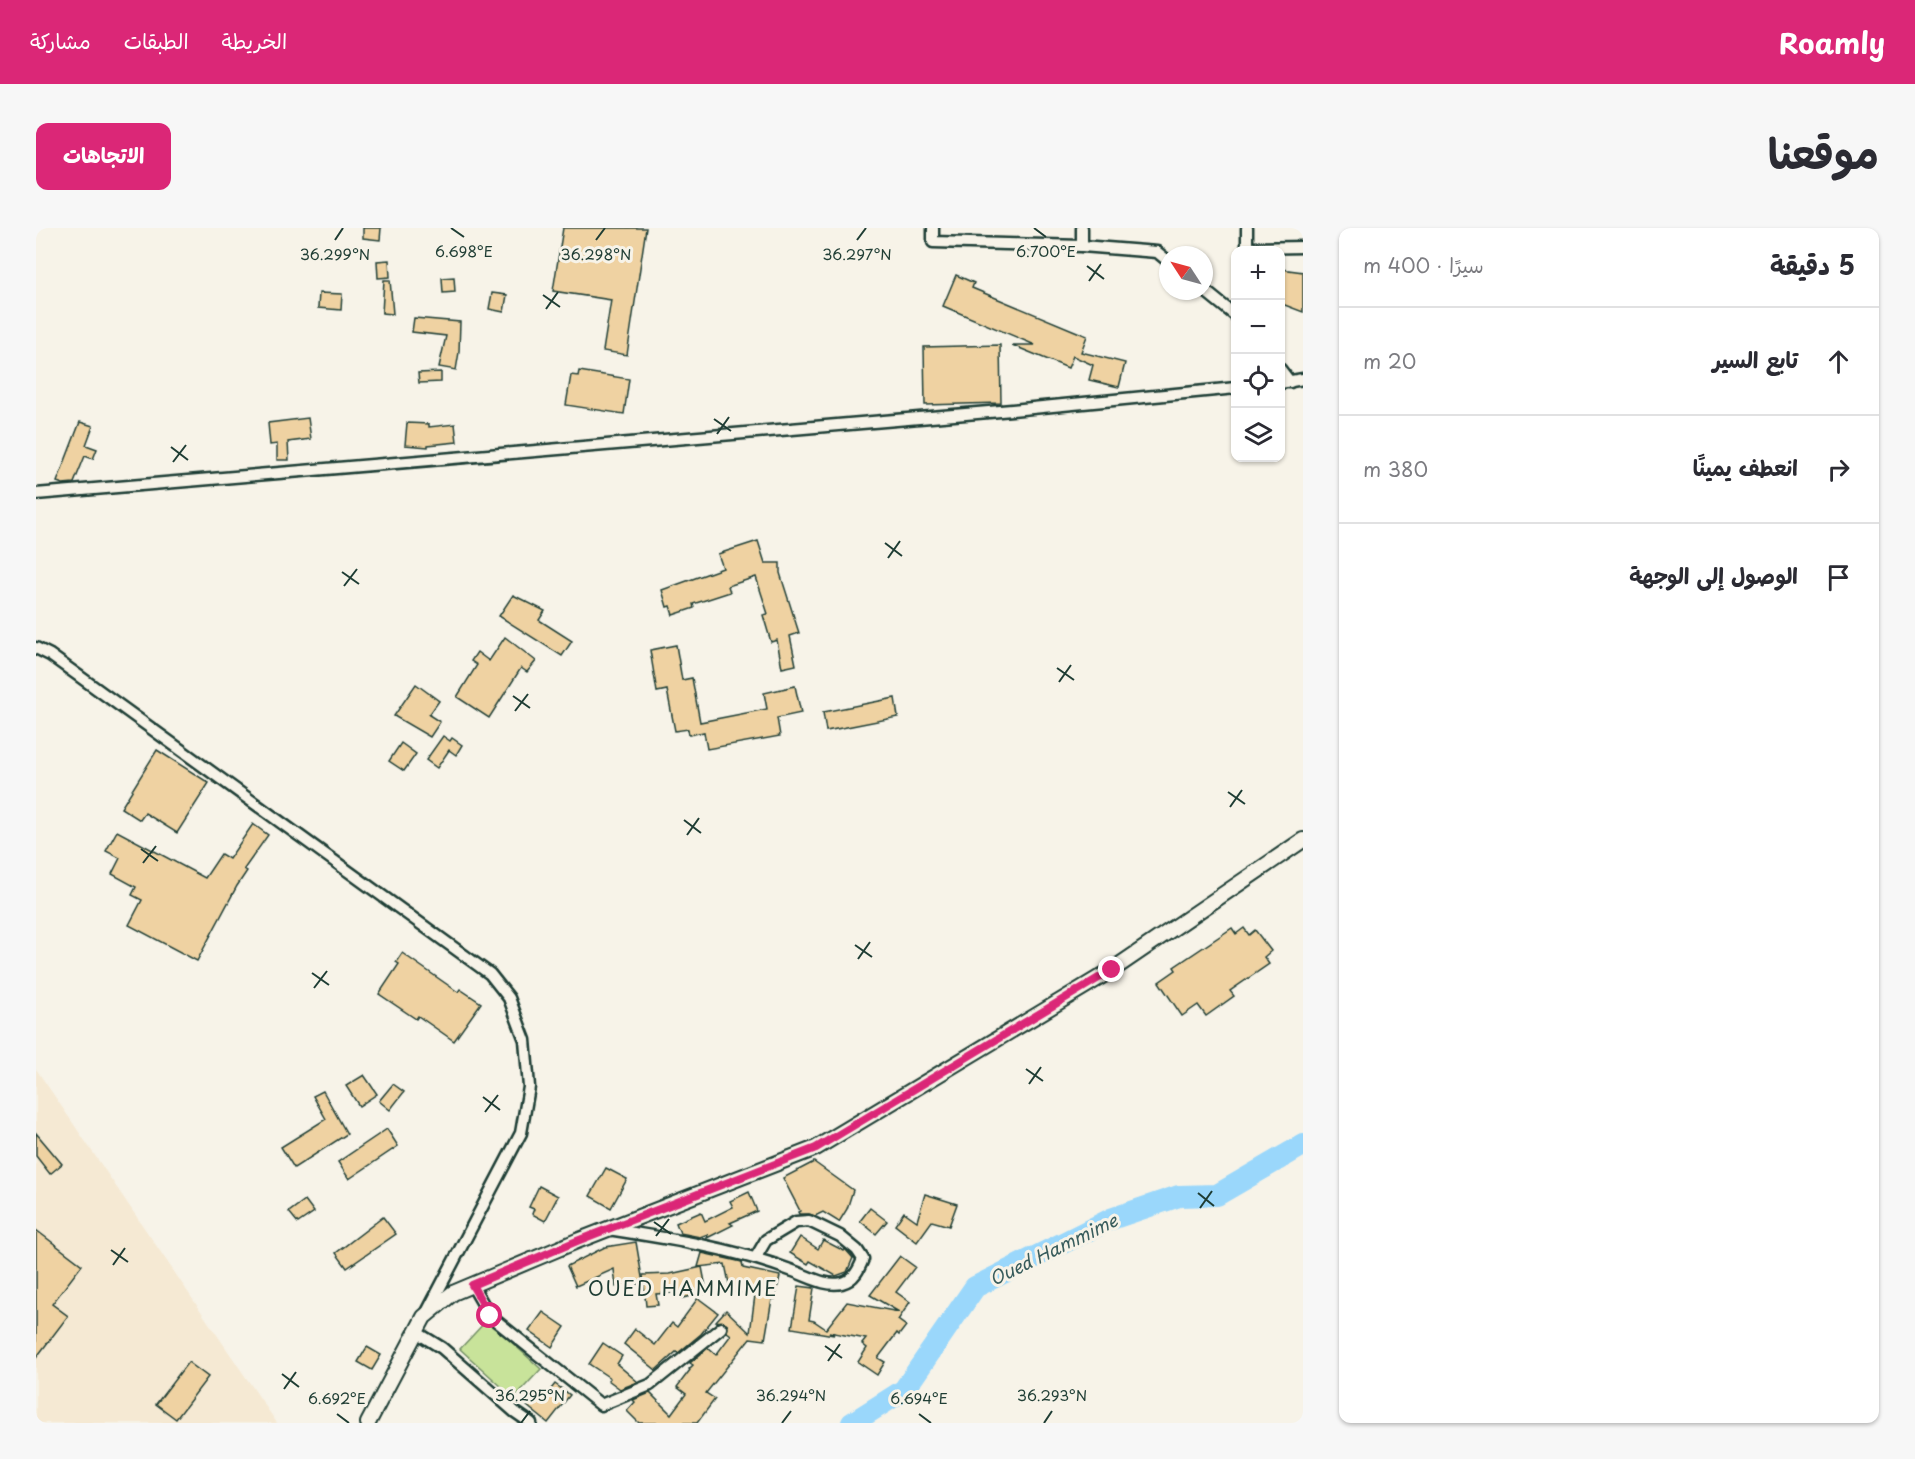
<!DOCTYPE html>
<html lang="ar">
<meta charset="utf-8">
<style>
:root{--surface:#fff;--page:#f7f7f7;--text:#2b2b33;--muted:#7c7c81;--line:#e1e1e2;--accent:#db2777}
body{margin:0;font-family:"Playpen Sans","Playpen Sans Arabic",sans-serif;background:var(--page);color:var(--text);direction:rtl}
.controls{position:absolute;right:18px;top:18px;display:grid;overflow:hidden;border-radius:12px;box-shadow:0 2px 4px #0004}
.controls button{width:54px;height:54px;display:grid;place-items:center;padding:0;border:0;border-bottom:2px solid var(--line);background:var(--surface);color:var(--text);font:30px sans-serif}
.compass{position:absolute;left:1123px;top:18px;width:54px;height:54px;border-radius:50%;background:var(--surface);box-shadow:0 2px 4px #0004;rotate:306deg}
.stop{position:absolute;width:18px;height:18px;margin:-14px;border:4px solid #db2777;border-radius:50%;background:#fff}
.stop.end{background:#db2777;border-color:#fff;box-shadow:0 2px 6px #0008}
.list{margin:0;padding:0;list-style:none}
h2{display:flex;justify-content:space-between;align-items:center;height:78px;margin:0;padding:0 24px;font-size:26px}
h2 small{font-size:20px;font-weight:400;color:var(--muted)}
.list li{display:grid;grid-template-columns:39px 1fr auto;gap:18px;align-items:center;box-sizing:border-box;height:108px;padding:0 24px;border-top:2px solid var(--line)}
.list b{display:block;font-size:22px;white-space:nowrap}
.list em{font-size:20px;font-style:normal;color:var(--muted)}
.icon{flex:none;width:33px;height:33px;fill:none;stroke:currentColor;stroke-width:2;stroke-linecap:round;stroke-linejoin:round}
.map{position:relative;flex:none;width:1267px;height:1195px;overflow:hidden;direction:ltr;border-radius:12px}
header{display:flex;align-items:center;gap:36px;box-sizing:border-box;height:84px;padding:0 30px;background:var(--accent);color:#fff}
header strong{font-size:28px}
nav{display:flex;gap:33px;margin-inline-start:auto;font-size:21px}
.intro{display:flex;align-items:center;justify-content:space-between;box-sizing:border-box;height:144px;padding:0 36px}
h1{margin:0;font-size:42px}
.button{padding:15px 27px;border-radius:12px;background:var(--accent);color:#fff;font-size:21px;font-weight:700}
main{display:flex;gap:36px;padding:0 36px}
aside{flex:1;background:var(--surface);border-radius:12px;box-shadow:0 2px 4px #0004}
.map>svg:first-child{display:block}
.built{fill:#f5e9d3}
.green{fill:#c8e39a;stroke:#749067;stroke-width:1.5}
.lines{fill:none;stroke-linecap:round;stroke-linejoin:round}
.river{stroke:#9ad7fb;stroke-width:22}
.building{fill:#efd2a2;stroke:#1f3d34;stroke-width:1.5}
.street-casing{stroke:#1f3d34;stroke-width:15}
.secondary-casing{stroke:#1f3d34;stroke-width:18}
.street{stroke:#f7f3e8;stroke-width:10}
.secondary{stroke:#f7f3e8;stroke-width:14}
.route{stroke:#db2777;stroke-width:8}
.ticks{fill:none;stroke:#1f3d34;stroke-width:2}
.labels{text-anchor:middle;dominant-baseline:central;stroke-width:6;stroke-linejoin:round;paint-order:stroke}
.water-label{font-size:18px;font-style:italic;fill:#385c5c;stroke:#f7f3e8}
.quarter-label{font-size:20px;letter-spacing:1.5px;fill:#1f3d34;stroke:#f7f3e8}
.ticks-label{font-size:15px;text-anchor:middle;fill:#1f3d34;stroke:#f7f3e8;stroke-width:6;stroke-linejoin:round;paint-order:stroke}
</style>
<header>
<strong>Roamly</strong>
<nav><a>الخريطة</a><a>الطبقات</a><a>مشاركة</a></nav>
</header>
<div class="intro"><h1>موقعنا</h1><a class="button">الاتجاهات</a></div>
<main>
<aside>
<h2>5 دقيقة<small>سيرًا · 400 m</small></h2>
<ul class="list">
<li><svg class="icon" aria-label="ahead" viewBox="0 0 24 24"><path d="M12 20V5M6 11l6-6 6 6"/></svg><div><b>تابع السير</b></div><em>20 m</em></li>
<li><svg class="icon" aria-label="right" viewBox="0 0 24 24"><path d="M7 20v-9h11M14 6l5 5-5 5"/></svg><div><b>انعطف يمينًا</b></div><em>380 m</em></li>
<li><svg class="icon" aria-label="arrive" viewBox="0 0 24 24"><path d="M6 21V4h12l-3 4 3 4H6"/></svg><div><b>الوصول إلى الوجهة</b></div></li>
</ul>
</aside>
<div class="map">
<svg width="1267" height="1195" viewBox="0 0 1267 1195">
<rect width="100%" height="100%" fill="#f7f3e8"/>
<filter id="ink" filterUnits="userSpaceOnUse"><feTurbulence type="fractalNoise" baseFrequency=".0167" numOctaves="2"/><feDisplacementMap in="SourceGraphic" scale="12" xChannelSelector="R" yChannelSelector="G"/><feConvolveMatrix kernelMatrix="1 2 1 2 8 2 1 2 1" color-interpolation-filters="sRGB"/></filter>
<g filter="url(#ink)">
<!-- built -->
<polygon class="built" points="0,841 13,860 241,1195 0,1195"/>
<!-- green -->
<polygon class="green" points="451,1092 505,1141 478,1170 424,1121"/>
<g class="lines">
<!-- river -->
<polyline class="river" points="816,1195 868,1162 939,1059 1075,991 1143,968 1181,967 1267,917"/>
</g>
<!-- building -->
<g class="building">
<polygon points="327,0 345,0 344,12 327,10"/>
<polygon points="527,0 610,0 591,127 567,123 575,72 517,63"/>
<polygon points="353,32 354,49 342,50 341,33"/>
<polygon points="1245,41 1267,44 1267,84 1246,76 1247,53 1245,52"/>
<polygon points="920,47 938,55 936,60 1051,108 1045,124 1089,135 1083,159 1053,152 1057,137 1037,128 1032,140 976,117 999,117 907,78"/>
<polygon points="418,49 419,64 407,65 406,50"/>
<polygon points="348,52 354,52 357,86 346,85"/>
<polygon points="283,65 306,66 305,82 282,80"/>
<polygon points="456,65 471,67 468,84 453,81"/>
<polygon points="378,90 424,94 423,124 420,142 403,139 410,108 376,104"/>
<polygon points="964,117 965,175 889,177 888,119"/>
<polygon points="543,143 593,151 588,186 530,177 535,147 542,148"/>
<polygon points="405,144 405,154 383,155 382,145"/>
<polygon points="272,190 275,211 252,214 253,232 241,232 241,216 234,217 232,195"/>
<polygon points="44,194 57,198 50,217 61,221 57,231 49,228 38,255 27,256 21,254"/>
<polygon points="371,195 393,196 393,199 419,196 421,214 392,217 392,219 369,217"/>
<polygon points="722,313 729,335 744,335 744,345 763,405 754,408 760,437 746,440 741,412 735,414 727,387 732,386 720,349 692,358 694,364 657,376 658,380 637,387 634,378 631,379 626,362 687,340 682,326"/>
<polygon points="477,367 509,383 503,392 536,413 526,428 463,388"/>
<polygon points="469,409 500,433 491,444 485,440 453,490 421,469 441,437 435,433 441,424 453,433"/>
<polygon points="640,417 646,452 656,450 664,494 731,481 728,465 759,458 765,485 741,490 744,508 671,521 668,504 653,507 652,501 639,503 631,462 621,464 614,422"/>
<polygon points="380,456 403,473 393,487 404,494 394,509 358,488"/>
<polygon points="859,470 862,489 790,503 787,484"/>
<polygon points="407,508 414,513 416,510 426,517 420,527 413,522 401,540 390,532"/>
<polygon points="365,515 380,526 368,543 353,533"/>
<polygon points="121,522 173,555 141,605 109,585 104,592 85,580"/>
<polygon points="217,596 232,607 208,641 211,643 201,658 161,733 93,697 106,672 96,667 100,659 76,646 84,630 70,623 81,603 169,650 185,626 193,631"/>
<polygon points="1196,700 1200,706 1208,700 1213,707 1219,702 1235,723 1228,729 1233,736 1194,763 1198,768 1170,788 1162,777 1146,788 1123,754 1140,742 1138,739"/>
<polygon points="366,725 422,764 424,761 445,775 418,813 382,788 380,791 343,766 363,736 360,734"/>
<polygon points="328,847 341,866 323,878 310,858"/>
<polygon points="357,856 368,864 354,882 343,873"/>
<polygon points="287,863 311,906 258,940 245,919 290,891 277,868"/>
<polygon points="351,901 362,918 313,951 302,934"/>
<polygon points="0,905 26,936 14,946 0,928"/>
<polygon points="778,934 817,962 811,981 803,994 787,984 779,988 773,986 763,986 762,984 764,983 747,950"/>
<polygon points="570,940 591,951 575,980 554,968"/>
<polygon points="503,958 522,968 509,993 496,986 498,981 493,979"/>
<polygon points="713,964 721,983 694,995 697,997 671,1010 672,1006 664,1009 644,1005 640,995 665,984 669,993 697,979 694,973"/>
<polygon points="889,966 921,976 913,998 896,993 881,1014 859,997 868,984 881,993"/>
<polygon points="269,972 278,984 262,995 253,984"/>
<polygon points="834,980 851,993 840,1006 824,993"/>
<polygon points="347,989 360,1006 311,1040 300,1025"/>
<polygon points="0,1002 46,1037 16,1076 32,1088 0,1130"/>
<polygon points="764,1009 782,1021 787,1012 808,1023 809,1021 817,1030 811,1044 800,1048 774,1033 772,1036 754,1025"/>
<polygon points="600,1014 607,1055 580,1059 578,1041 540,1058 531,1038 569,1019"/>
<polygon points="666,1025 706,1034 707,1040 744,1048 739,1071 736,1071 729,1112 714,1110 670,1165 679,1171 661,1195 603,1195 591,1183 599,1174 597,1172 614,1165 635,1186 650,1166 641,1159 654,1142 653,1141 657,1137 654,1135 672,1120 680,1127 695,1107 691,1104 692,1099 690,1095 680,1093 690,1082 714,1105 719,1067 703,1064 695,1065 689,1036 662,1039"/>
<polygon points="864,1028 879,1039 860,1064 874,1074 862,1092 870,1098 863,1107 861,1105 842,1130 849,1134 841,1147 822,1134 831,1120 826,1116 830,1111 793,1104 798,1107 756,1100 763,1058 778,1060 773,1092 778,1093 790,1101 811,1074 863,1084 834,1067"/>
<polygon points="666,1039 671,1065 646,1070 645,1064 620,1066 622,1077 610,1078 607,1047 634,1046"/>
<polygon points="662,1070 682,1085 665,1106 642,1125 640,1124 620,1142 588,1116 599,1101 619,1117 636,1095 641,1099"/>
<polygon points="507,1084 529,1099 516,1119 493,1103"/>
<polygon points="567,1115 586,1128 581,1136 602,1154 584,1161 572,1152 574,1150 553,1136"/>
<polygon points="331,1119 345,1127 336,1142 322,1134"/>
<polygon points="152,1134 172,1149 140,1191 120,1176"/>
<polygon points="519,1156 534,1167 512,1195 491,1178 498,1170 504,1175"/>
</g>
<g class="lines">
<!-- street casing -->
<g class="street-casing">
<g id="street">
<polyline points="897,0 897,14 1046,18 1121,24 1132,33"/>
<polyline points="1046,0 1046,18"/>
<polyline points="1211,0 1211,22"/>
<polyline points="1211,20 1267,19"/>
<polyline points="1168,62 1200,88"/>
<polyline points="1244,141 1254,154"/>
<polyline points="1244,155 1267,151"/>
<polyline points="0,266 976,182 1200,160"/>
<polyline points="0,420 14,427 454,746 473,770 489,812 493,859 485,905 390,1086"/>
<path d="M 572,1001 C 636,1011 696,1020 757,1043 C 772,1048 790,1059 806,1055 C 818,1052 823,1041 827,1031 L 821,1022 L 804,1008 L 773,993 L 760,994 L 730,1012 L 720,1029"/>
<polyline points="436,1057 454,1088 565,1177 614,1157 685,1100"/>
<polyline points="380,1104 406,1120 479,1184 495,1195"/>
</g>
</g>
<!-- secondary casing -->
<g class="secondary-casing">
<polyline id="secondary" points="332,1195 388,1089 417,1065 541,1013 780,920 1076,742 1267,612"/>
</g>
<!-- street -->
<use href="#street" class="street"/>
<!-- secondary -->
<use href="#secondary" class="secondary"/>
</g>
</g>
<g class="lines" filter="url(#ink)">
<!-- route -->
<polyline class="route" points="454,1088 436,1057 541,1013 780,920 1076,742"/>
</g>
<!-- ticks -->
<path class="ticks" d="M 415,0 L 428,9M 998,0 L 1010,9M 299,12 L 307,0M 560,12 L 569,0M 821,12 L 830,0M 1051,38 L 1068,51M 1053,53 L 1065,36M 507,67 L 524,79M 510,81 L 522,64M 678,191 L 695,203M 681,206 L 693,189M 135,219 L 152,232M 137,234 L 150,217M 849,315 L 866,328M 852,330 L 864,313M 306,344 L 323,356M 308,358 L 321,341M 1021,440 L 1038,452M 1023,454 L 1035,437M 477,468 L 494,480M 479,483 L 492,466M 1192,564 L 1209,576M 1194,579 L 1206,562M 648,592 L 665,605M 651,607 L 663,590M 105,621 L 122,633M 107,635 L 120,618M 819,717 L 836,729M 822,731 L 834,714M 276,745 L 293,757M 278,760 L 291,743M 990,841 L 1007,853M 993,856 L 1005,839M 447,869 L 464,882M 449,884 L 462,867M 1162,965 L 1178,978M 1164,980 L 1176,963M 618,994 L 635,1006M 620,1008 L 633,991M 75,1022 L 92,1034M 77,1037 L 89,1020M 789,1118 L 806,1130M 792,1133 L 804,1116M 246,1146 L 263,1159M 248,1161 L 260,1144M 301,1186 L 313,1195M 883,1186 L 895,1195M 485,1195 L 494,1183M 746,1195 L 755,1183M 1008,1195 L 1016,1183"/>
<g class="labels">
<!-- water labels -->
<g class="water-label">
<text transform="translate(1017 1021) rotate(-26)">Oued Hammime</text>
</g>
<!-- quarter labels -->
<g class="quarter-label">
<text x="647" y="1060">OUED HAMMIME</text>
</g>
</g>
<g class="ticks-label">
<text x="428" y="29">6.698°E</text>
<text x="1010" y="29">6.700°E</text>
<text x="299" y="32">36.299°N</text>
<text x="560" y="32">36.298°N</text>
<text x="821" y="32">36.297°N</text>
<text x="494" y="1173">36.295°N</text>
<text x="755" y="1173">36.294°N</text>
<text x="1016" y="1173">36.293°N</text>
<text x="301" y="1176">6.692°E</text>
<text x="883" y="1176">6.694°E</text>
</g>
</svg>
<div class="controls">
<button>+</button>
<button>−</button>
<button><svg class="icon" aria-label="locate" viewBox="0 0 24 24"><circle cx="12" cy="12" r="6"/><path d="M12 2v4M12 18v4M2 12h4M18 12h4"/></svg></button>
<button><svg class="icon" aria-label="layers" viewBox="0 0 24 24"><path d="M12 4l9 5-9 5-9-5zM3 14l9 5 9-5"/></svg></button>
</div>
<svg class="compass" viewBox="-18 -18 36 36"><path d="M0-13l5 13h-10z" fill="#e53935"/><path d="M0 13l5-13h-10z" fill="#7c7c81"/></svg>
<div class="stop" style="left:454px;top:1088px"></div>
<div class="stop end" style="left:1076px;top:742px"></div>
</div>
</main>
